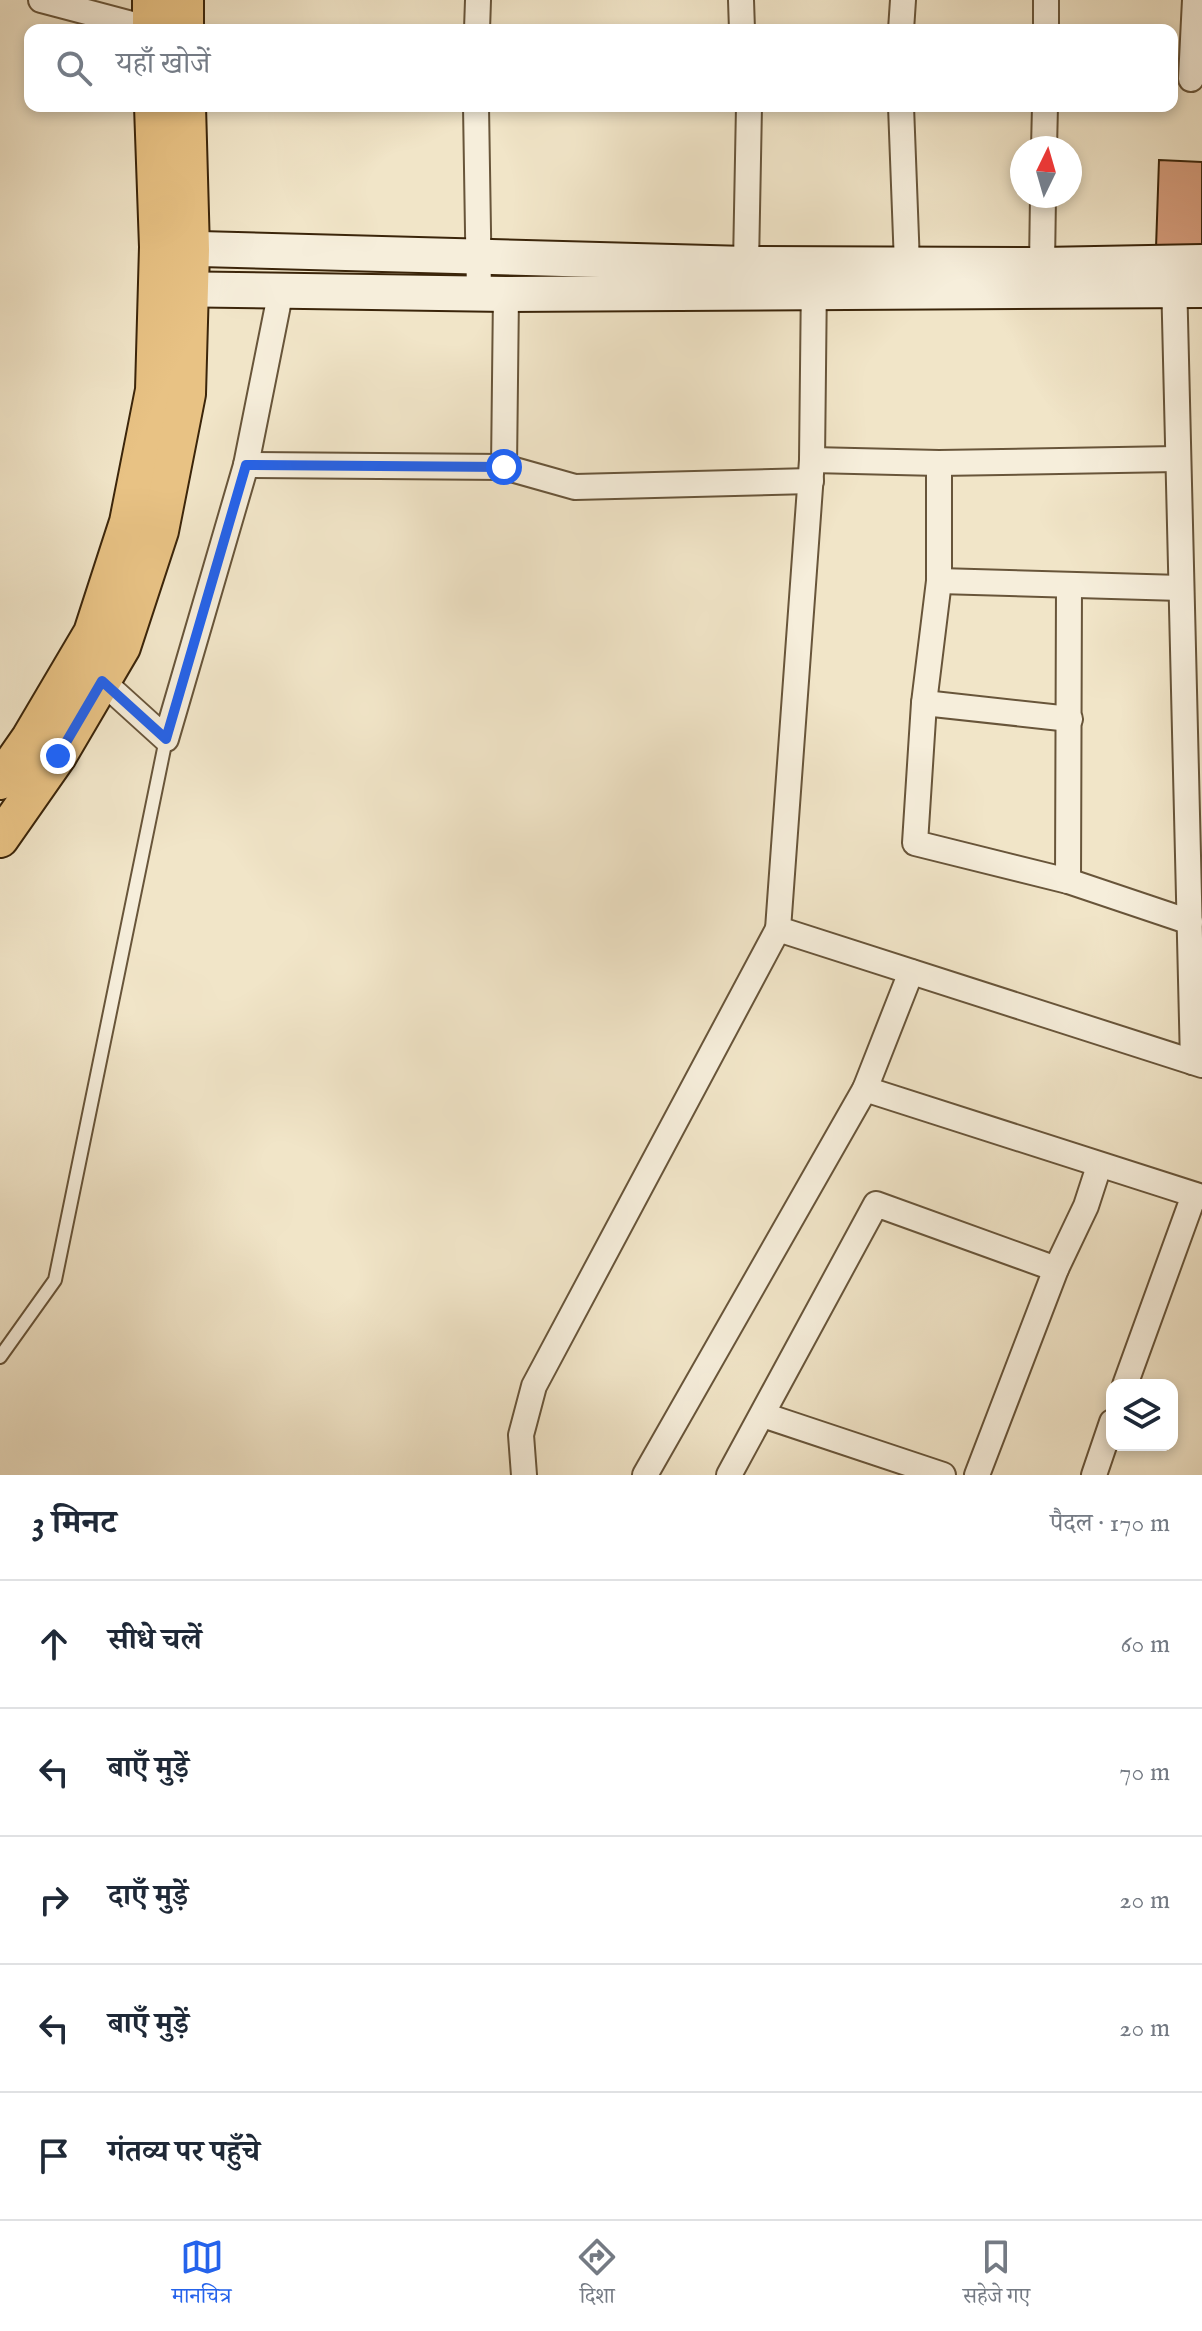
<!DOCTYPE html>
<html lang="hi">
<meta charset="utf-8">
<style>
:root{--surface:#fff;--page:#f2f2f3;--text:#1f2937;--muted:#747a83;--line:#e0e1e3;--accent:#2563eb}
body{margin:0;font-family:"IM FELL English","Noto Serif Devanagari",serif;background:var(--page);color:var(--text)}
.controls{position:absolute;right:24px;bottom:24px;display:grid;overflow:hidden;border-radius:16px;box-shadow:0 4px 12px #0003}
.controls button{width:72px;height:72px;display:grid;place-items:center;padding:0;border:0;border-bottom:2px solid var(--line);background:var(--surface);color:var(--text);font:40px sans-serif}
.compass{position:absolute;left:1010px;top:136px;width:72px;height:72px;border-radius:50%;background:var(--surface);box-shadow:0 4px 12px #0003;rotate:5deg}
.stop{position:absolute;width:24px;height:24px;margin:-18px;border:6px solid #2563eb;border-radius:50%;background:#fff}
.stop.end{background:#2563eb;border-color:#fff;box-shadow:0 2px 8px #0008}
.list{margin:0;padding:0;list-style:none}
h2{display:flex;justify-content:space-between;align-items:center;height:104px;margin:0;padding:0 32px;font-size:34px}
h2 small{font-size:26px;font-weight:400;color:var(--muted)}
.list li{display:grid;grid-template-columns:52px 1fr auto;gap:24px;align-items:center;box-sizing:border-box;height:128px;padding:0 32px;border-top:2px solid var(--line)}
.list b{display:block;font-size:30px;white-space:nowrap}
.list em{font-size:26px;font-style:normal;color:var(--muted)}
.icon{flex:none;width:44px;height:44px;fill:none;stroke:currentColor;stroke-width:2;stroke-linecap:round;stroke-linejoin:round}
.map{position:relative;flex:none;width:1202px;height:1475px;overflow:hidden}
.search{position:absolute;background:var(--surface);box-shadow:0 4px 12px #0003;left:24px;right:24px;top:24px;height:88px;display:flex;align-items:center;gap:20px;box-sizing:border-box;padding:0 28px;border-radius:16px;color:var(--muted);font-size:30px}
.sheet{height:744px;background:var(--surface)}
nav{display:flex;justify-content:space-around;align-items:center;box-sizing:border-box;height:112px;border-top:2px solid var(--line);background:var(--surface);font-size:22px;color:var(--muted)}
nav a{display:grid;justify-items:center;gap:4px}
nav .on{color:var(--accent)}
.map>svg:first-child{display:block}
.building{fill:#d39a79;stroke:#3b250a;stroke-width:2}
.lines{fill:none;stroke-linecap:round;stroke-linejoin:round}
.lane-casing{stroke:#68553a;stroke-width:16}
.street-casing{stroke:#68553a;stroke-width:28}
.secondary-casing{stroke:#3b250a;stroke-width:38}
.primary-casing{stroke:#3b250a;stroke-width:40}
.lane{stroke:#f6eedb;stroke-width:12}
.street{stroke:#f6eedb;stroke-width:24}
.secondary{stroke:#f6eedb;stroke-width:34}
.primary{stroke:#e8c284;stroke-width:36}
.route{stroke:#2563eb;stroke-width:10}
</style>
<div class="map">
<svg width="1202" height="1475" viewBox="0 0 1202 1475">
<rect width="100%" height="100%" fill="#f1e5c8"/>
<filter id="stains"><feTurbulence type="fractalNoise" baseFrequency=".0025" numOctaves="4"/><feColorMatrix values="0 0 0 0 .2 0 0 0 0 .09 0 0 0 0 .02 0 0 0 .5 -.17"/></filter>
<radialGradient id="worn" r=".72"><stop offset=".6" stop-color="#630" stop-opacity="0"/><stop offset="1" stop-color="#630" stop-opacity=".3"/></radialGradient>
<!-- building -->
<polygon class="building" points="1159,160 1202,162 1202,250 1156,248"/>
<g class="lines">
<!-- lane casing -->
<g class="lane-casing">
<polyline id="lane" points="0,1357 55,1280 166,739"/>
</g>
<!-- street casing -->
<g class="street-casing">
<g id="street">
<polyline points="41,0 151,29"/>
<polyline points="741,0 742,30"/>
<polyline points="477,30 478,0"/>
<polyline points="901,30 903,0"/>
<polyline points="1046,30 1046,0"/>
<polyline points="1191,79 1195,0"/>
<polyline points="476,106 479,293"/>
<polyline points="901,106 907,264"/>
<polyline points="1044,148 1045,106"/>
<polyline points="746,264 749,106"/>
<polyline points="1042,265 1043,196"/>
<polyline points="1174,277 1193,1062"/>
<polyline points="814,278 812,460 778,929 1202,1065"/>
<polyline points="812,460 939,463 1177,459"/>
<polyline points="939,463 939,581 924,703 915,843 1068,881 1190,922"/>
<polyline points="246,465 504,467 575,487 811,481"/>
<polyline points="504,467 506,294"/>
<polyline points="939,581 1181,588"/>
<polyline points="102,681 166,739 246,465 281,290"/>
<polyline points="924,703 1070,719"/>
<polyline points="1068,881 1069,587"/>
<polyline points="865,1089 1202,1197"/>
<polyline points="1125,1385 1194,1195"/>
<polyline points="763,1415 943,1475"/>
<polyline points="524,1475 521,1435 534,1386 778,929"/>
<polyline points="645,1475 865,1089 911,972"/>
<polyline points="729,1475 876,1204 1056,1269"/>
<polyline points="977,1475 1056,1269 1086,1206 1099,1166"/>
<polyline points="1094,1475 1112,1422"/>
</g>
</g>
<!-- secondary casing -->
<g class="secondary-casing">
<g id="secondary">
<polyline points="163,248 746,264 1042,265 1202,262"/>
<polyline points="163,289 506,294 1202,290"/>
</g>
</g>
<!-- primary casing -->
<g class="primary-casing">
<g id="primary">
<polyline points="185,0 185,30"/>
<polyline points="151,30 151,0"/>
<polyline points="0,781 30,738 92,633 128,522 154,390 158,247 153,106"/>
<polyline points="0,839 58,756 122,647 160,531 187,394 191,250 187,106"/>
</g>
</g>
<!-- lane -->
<use href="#lane" class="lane"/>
<!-- street -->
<use href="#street" class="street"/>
<!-- secondary -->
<use href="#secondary" class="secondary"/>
<!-- primary -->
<use href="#primary" class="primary"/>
</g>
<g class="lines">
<!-- route -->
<polyline class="route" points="58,756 102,681 166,739 246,465 504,467"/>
</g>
<rect width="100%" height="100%" filter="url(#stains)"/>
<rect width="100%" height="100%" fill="url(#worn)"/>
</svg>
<div class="controls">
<button><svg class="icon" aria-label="layers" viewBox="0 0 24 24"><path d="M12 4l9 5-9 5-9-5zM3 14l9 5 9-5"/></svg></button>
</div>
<svg class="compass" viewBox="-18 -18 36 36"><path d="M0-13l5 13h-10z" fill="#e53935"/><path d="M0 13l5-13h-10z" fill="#747a83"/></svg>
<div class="stop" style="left:504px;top:467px"></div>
<div class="stop end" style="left:58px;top:756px"></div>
<div class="search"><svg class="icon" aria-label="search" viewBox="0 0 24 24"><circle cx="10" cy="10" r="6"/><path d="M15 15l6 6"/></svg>यहाँ खोजें</div>
</div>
<section class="sheet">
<h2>3 मिनट<small>पैदल · 170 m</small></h2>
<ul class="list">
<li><svg class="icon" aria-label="ahead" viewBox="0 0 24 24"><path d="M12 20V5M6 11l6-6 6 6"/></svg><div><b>सीधे चलें</b></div><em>60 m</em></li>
<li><svg class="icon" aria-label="left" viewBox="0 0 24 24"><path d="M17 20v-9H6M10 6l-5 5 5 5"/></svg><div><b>बाएँ मुड़ें</b></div><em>70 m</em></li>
<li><svg class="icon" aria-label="right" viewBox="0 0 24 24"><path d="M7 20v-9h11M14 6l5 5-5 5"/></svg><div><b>दाएँ मुड़ें</b></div><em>20 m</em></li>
<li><svg class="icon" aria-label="left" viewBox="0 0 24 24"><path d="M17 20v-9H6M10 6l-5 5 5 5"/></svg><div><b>बाएँ मुड़ें</b></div><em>20 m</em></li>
<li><svg class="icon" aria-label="arrive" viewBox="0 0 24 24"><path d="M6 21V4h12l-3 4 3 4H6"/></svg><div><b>गंतव्य पर पहुँचे</b></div></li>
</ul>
</section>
<nav>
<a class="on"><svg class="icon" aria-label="map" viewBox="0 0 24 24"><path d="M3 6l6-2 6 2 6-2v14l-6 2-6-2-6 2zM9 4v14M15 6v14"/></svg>मानचित्र</a>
<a><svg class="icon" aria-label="directions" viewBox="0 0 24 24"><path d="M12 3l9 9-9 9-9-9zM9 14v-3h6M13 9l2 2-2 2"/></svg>दिशा</a>
<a><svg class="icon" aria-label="saved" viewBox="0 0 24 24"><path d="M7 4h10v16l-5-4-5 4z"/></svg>सहेजे गए</a>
</nav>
